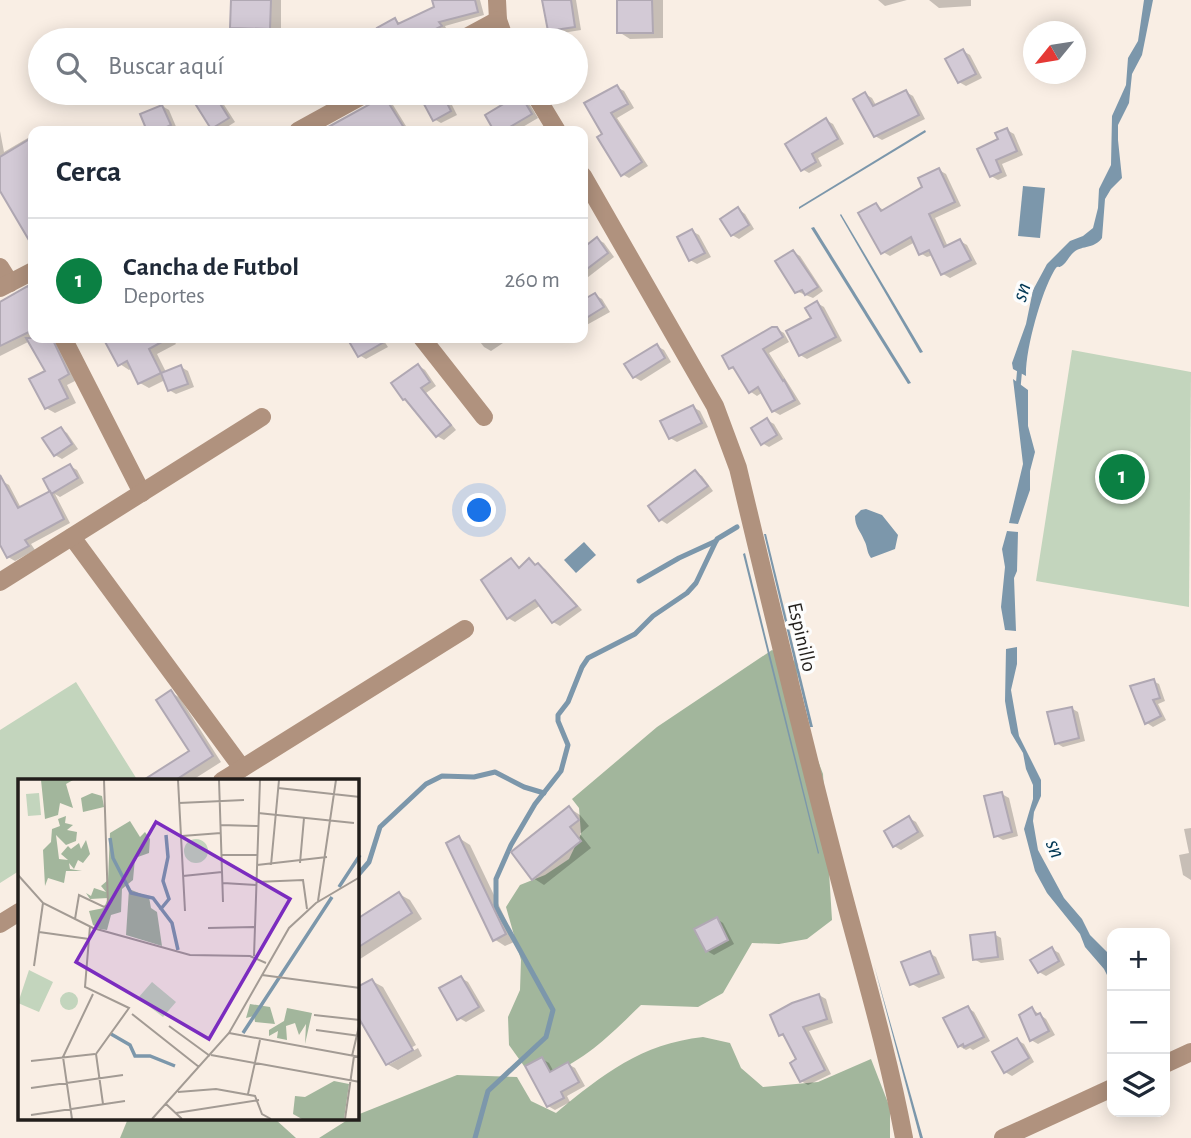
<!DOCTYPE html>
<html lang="es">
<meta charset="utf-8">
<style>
:root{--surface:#fff;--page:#f6f6f7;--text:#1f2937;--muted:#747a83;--line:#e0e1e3;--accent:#0b8043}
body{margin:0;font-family:"Alegreya Sans",sans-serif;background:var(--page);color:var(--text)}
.controls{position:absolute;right:21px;bottom:21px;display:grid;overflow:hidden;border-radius:14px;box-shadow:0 4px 18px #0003}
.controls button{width:63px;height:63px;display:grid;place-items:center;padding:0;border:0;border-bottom:2px solid var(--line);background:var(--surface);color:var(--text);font:35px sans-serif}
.compass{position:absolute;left:1023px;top:21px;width:63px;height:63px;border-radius:50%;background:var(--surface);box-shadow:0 4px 18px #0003;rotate:240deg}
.you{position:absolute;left:480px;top:511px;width:24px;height:24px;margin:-18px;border:5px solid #fff;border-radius:50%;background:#1a73e8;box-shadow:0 0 0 10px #1a73e833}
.badge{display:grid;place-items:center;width:46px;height:46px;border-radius:50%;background:var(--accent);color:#fff;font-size:23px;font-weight:700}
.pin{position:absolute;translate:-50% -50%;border:4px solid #fff;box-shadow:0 2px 7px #0006}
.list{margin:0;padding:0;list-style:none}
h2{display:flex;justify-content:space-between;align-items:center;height:91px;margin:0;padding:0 28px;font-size:30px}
h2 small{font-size:23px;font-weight:400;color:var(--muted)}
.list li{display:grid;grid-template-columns:46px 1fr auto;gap:21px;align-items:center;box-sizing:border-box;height:126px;padding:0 28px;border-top:2px solid var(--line)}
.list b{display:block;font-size:26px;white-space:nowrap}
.list p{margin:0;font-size:23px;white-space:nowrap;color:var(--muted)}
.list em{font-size:23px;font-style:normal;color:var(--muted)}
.icon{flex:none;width:38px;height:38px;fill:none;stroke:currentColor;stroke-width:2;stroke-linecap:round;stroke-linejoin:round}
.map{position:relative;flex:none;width:1191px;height:1138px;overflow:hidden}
.search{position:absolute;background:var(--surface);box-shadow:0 4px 18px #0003;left:28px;top:28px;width:560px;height:77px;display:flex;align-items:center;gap:18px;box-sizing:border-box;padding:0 24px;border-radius:38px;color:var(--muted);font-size:26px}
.panel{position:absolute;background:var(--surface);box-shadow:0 4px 18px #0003;left:28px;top:126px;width:560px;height:217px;border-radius:14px}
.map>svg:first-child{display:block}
.green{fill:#c3d5bd}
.forest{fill:#a2b69c}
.water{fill:#7c97ab}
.shadow{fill:#0003}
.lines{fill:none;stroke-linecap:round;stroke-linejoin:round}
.stream{stroke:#7c97ab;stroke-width:5}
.building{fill:#d3cad6;stroke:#b0a8b3;stroke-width:2}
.minor{stroke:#b0927e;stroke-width:18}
.labels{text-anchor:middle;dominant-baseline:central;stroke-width:7;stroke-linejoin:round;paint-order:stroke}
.street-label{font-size:21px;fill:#221e1b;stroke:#fdfdfd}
.water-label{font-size:23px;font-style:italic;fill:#013754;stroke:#fdfdfd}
.inset-river{fill:none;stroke:#7c97ab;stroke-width:3.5}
.inset-road{fill:none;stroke:#a39b94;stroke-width:2}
.view{fill:#7b2cbf;fill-opacity:0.15;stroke:#7b2cbf;stroke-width:3.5}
.inset-edge{fill:none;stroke:#221e1b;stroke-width:3.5}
</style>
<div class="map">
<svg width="1191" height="1138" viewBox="0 0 1191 1138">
<rect width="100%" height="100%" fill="#f9eee4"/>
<!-- green -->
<g class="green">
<polygon points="1072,350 1191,372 1189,607 1036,581"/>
<polygon points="76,682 138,781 19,781 19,871 0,883 0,730"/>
</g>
<!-- forest -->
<g class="forest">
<path d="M 772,650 L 796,662 L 803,721 L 823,774 L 832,920 L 807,939 L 779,944 L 752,943 L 723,993 L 698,1007 L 641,1005 C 611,1034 589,1057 551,1074 L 524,1066 L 509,1045 L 508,1017 L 520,990 L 521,960 L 506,907 L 520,885 L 545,875 L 569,859 L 581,834 L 579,808 L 572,799 L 657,727 Z"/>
<path d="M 703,1037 L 730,1043 L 741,1068 L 763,1087 L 818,1082 L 871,1059 L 890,1108 L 890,1138 L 319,1138 L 349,1119 L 357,1119 L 357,1115 L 457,1075 L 517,1077 L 531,1101 L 556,1113 C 603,1074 641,1044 703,1037 Z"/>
<polygon points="131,1119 275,1119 296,1138 120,1138 127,1121"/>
</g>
<!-- water -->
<g class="water">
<path d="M 1144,0 L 1153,0 L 1142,55 L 1132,74 L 1129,103 L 1118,125 L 1118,140 L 1122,178 L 1111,189 L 1105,199 L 1102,238 C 1094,249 1083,245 1074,252 C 1069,256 1067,262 1063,265 C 1057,270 1059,263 1054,271 C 1041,293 1025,351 1026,376 L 1013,369 L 1012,363 L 1026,324 L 1033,290 L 1047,264 L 1070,241 L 1083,236 L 1093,228 L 1098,208 L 1099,189 L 1111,165 L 1112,116 L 1126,85 L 1128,58 L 1138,41 Z"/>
<polygon points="925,130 926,132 799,209 799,207"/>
<polygon points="1023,186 1045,188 1040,238 1018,236"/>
<polygon points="841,214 923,352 920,353 840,215"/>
<polygon points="814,227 911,383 908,384 811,228"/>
<polygon points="1013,379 1028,390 1028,426 1035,452 1030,471 1030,490 1018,524 1009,523 1023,464"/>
<path d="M 866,509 L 882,515 L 898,535 L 895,549 L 871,558 C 866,551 868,547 864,540 C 860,530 855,527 855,516 L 861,510 Z"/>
<polygon points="1007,531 1018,532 1017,571 1014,578 1016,631 1005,630 1001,607 1005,567 1002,549"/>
<polygon points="764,534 766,534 813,727 810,727"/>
<polygon points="584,542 596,555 576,573 564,560"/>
<polygon points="745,553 819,853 818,854 743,554"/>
<polygon points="1017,647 1017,664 1011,690 1019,736 1041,780 1041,796 1034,812 1033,821 1038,850 1064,898 1082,919 1090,935 1112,957 1112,985 1104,969 1085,947 1080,934 1047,893 1035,871 1024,829 1033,799 1033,785 1026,769 1023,753 1011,733 1007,713 1005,701 1006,649"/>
<polygon points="874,965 923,1138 920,1138"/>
</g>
<!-- shadow -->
<g class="shadow">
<polygon points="233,0 281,0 281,34 243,33 232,27"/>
<polygon points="452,0 480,0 484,15 445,26 447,30 427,40 386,40 380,28 395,20 402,24"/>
<polygon points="544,0 576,0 581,30 556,34 549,30"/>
<polygon points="619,0 663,0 663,38 630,39 619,32"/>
<polygon points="878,0 907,0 885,6"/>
<polygon points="929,0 971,0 971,6 939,8"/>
<polygon points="1076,44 1084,49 1084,63 1076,62"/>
<polygon points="963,51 970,55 982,78 966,86 959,82"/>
<polygon points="617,87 624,91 634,108 617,118 648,166 629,178 622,174 604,135"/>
<polygon points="906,92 913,96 925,119 882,140 875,136 865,94 872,98 877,107"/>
<polygon points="420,93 446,93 457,115 441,123 434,119"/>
<polygon points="214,96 221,100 235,122 221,131 213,128"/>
<polygon points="383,96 390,100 409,131 338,131 335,126"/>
<polygon points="520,96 527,100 538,118 521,128 523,131 496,131 487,116"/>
<polygon points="162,106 169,110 177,129 172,131 149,131 142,115"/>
<polygon points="826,120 833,124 844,144 818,158 822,166 809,173 802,169"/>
<polygon points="1007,130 1014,134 1023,155 1002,164 1007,176 998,180 991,176 1000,140"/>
<polygon points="0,131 4,152 33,135 33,238 28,235 0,179"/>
<polygon points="939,170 946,174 961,206 935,218 948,247 960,241 967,245 977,264 950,278 943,274 933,255 927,257 920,253 915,242 890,256 883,252 876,205 885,211 925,188"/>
<polygon points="738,209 745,214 754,229 739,239 732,235"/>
<polygon points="692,231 699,235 711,257 697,264 690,260"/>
<polygon points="597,239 604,243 614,257 583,281 583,250"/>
<polygon points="793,252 800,256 823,291 813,298 796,291"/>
<polygon points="28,288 33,291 33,338 60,338 77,380 67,385 76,403 55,413 46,408 47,371 30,341 0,356 0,305"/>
<polygon points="595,295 602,299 610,312 583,327 583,302"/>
<polygon points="817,303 824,307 842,341 807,359 800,355"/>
<polygon points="777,329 784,333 789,342 769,353 801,404 780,415 773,411 763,392 757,396 751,392 738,372 730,367"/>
<polygon points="110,338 172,338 176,344 157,354 166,372 181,367 188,371 194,387 176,394 169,390 165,380 149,388 140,383 132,368 129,370 120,364 106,340"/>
<polygon points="349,338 382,338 388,347 366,359 359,355"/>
<polygon points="477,338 504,338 506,341 491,351 484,347"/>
<polygon points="657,346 664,350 671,362 641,381 634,377"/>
<polygon points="419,366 425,370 436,386 426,393 456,430 444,440 437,436 410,402 404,399"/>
<polygon points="693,407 700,411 708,427 677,442 670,438"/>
<polygon points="767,420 774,424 783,439 769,447 762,443"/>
<polygon points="61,429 67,433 78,449 62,459 55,455"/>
<polygon points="70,466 77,470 84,483 60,497 55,494 70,523 31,544 35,550 15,561 8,557 0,542 0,482 2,481 9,485 21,508 52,492"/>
<polygon points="695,472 702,476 713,491 667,524 661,520 650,506"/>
<polygon points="511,560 521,568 529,561 545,569 582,610 560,626 553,622 541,605 515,622 508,618"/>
<polygon points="1153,681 1159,684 1165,701 1158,704 1166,720 1153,727 1147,723 1132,687"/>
<polygon points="171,692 180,698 221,762 191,781 157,781 154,775 191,752"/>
<polygon points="1071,708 1078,712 1085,741 1063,747 1056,743"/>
<polygon points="1002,794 1009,798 1018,836 1003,840 996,836"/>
<polygon points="569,808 580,815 589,826 580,834 591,848 544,885 533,878"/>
<polygon points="909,818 916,822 924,836 901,850 894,846"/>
<polygon points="1191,828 1191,880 1183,875 1179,855 1189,853 1184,829"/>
<polygon points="459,838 470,845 516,941 505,946 494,939"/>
<polygon points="399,894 410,900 422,919 357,961 357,921"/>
<polygon points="717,919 723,923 734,944 714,955 707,951"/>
<polygon points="994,934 1001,938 1004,960 981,963 974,959"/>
<polygon points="1052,949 1059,953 1065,965 1046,976 1039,972"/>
<polygon points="929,953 936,957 945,978 919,988 912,984"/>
<polygon points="461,978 468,982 485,1011 466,1022 459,1018"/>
<polygon points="372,981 383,987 416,1045 390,1060 390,1064 418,1048 422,1056 398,1070 387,1064 357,1011 357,989"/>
<polygon points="819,995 826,999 833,1023 809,1031 831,1074 808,1085 801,1081 798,1060 787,1038 781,1035"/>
<polygon points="968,1008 974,1012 990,1041 973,1050 970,1048 966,1050 959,1046"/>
<polygon points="1032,1009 1046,1019 1055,1035 1038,1044 1031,1040"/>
<polygon points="1017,1040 1024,1044 1034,1062 1012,1076 1005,1072"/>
<polygon points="542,1059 549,1063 554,1072 568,1064 575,1068 585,1086 567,1096 570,1102 555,1110 548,1106"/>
</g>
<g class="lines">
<!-- stream -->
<g class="stream">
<polyline points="1018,388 1020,366"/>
<polyline points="639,581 679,558 716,541"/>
<polyline points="357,876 369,862 380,827 426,784 442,776 474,777 495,772 524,787 544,793"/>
<polyline points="475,1138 488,1091 546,1037 553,1010 496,907 496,879 511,845 535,804 561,771 568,745 558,721 558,715 568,702 582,667 588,658 635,634 653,616 687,593 696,583 717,539 737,527"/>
</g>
</g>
<!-- building -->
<g class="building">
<polygon points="231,0 271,0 270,29 230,28"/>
<polygon points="432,0 475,0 478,12 439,22 442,26 413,40 384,40 377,28 395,18 398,24 434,7"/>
<polygon points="542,0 571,0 575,27 548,31"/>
<polygon points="617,0 652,0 653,33 617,33"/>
<polygon points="963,49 976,74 958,83 945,59"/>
<polygon points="617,85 628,104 611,113 642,162 621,176 597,137 602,134 584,103"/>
<polygon points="906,90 919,115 874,137 853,99 865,92 873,106"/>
<polygon points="418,93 442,93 451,111 433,121"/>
<polygon points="214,94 229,118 211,129 196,105"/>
<polygon points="383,94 406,131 321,131 372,103"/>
<polygon points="520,94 532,114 503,131 494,131 485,115"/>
<polygon points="162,105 171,125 158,131 147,131 140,114"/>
<polygon points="826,118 838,139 812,154 816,162 801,171 785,144"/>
<polygon points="1007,128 1017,151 996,160 1001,172 990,177 977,149 998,139 995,133"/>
<polygon points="33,137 33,247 0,191 0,157"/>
<polygon points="939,168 955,202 929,214 944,247 960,239 971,260 941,275 929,250 919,255 911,237 881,254 858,213 876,203 881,211 922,187 918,178"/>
<polygon points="738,207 749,225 731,236 720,219"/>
<polygon points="692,229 705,253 689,261 677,237"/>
<polygon points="597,237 608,253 583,272 583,248"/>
<polygon points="793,250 818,287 805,295 802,290 795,293 775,261"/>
<polygon points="28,286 33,296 33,330 0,346 0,302"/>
<polygon points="595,293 604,307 583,320 583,300"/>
<polygon points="817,301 836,337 799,356 786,331 811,318 805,308"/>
<polygon points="772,327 777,327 783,337 763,349 783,381 784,380 795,400 772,412 758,387 749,393 733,367 729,369 722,356"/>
<polygon points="26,338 52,338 69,374 59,380 68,398 45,409 29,379 45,371"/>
<polygon points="103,338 169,338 149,349 161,373 138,384 127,361 118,366"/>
<polygon points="347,338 391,338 358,357"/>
<polygon points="657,344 665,358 633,378 624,364"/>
<polygon points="418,364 430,382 421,388 451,425 436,437 405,399 403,400 391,383"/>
<polygon points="181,365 188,384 168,391 161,373"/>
<polygon points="693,405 702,423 669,439 660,421"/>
<polygon points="767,418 777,435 761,445 751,428"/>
<polygon points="61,427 72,444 54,456 42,438"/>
<polygon points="70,464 78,478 51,494 43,479"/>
<polygon points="695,470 708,486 659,521 648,506"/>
<polygon points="0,475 18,508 50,491 64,519 25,540 29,546 7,558 0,545"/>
<polygon points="511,558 519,568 529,558 535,565 538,563 577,606 552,623 535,600 507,619 481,580"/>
<polygon points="1154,679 1160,698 1153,700 1161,716 1145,724 1130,686"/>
<polygon points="171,690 213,756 174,781 142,781 189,751 156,700"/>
<polygon points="1072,707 1079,738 1055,744 1047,712"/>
<polygon points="1002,792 1012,832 994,837 984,796"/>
<polygon points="569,806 579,820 570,827 581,841 532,880 511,852"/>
<polygon points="909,816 918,832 893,847 884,831"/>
<polygon points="459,836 506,934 493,941 446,843"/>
<polygon points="399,892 412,913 357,948 357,919"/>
<polygon points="717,917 728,940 706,952 694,929"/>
<polygon points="995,932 998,957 973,960 970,935"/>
<polygon points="1052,947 1059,961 1038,973 1030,960"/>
<polygon points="930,951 939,974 910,985 901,962"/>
<polygon points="461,976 479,1007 457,1020 439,988"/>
<polygon points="372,979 413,1050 386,1065 357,1015 357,987"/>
<polygon points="819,994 827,1019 803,1027 825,1070 800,1082 790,1063 796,1059 783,1034 779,1036 770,1015 792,1003"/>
<polygon points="968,1006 984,1037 964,1047 963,1044 958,1047 943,1018"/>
<polygon points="1032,1007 1036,1015 1040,1013 1049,1031 1030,1041 1019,1015"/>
<polygon points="1017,1038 1029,1058 1004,1073 992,1052"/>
<polygon points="542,1057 550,1072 568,1062 579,1082 561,1092 564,1098 547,1107 525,1066"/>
</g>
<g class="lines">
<!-- minor -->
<g class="minor">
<polyline points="497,0 498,20 505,40"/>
<polyline points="461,40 498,20"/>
<polyline points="534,93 557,131"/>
<polyline points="298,131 367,93"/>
<path d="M 583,176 L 715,406 L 738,468 C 770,602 802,736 837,870 C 860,959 887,1047 904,1138"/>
<polyline points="0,267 10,283"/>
<polyline points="0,288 33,271"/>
<polyline points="63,338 142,493"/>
<polyline points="422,338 484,417"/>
<polyline points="72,537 242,768"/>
<polyline points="0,582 262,417"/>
<polyline points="222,781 465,629"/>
<polyline points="0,924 19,912"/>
<polyline points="1165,1064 1191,1052"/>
<polyline points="1003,1138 1112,1088"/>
</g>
</g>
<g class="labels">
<!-- street labels -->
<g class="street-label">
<text transform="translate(802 637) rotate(77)">Espinillo</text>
</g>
<!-- water labels -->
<g class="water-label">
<text transform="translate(1022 292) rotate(-73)">sn</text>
<text transform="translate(1055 849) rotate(66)">sn</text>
</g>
</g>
<!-- overview -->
<g transform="translate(18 779)">
<rect width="341" height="341" fill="#f9eee4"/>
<path d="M 21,14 L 23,36 L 10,37 L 8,15 ZM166 72a12 12 0 1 1 24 0a12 12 0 1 1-24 0ZM 11,191 L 35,203 L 21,233 L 0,224 ZM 134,203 L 158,223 L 145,238 L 120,219 ZM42 222a9 9 0 1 1 18 0a9 9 0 1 1-18 0Z" fill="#c3d5bd"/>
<path d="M 23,1 L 55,1 L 48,5 L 55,29 L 42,24 L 40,36 L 27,40 ZM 74,14 L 84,17 L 86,28 L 65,33 L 63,19 ZM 48,37 L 47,44 L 55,46 L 49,51 L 59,53 L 58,62 L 48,66 L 38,56 L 41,80 L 50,81 L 43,75 L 50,67 L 53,70 L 61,64 L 63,70 L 68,61 L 72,75 L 65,84 L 60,81 L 56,90 L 51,84 L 52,90 L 64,92 L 48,92 L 46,104 L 30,99 L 27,107 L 25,71 L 33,63 L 34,50 L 42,47 L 40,40 ZM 112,42 L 122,58 L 127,53 L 132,60 L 131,74 L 117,79 L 115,101 L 104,110 L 103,133 L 93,136 L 89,151 L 82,150 L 75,146 L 71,132 L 86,129 L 90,119 L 72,120 L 68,114 L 73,117 L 76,109 L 88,113 L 83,107 L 90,101 L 92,54 ZM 111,110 L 131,118 L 133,129 L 139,133 L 144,167 L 108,156 ZM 232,225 L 252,228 L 257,245 L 237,243 L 236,237 L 228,239 ZM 269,229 L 294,234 L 287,265 L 288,245 L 281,256 L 277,244 L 268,247 L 269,261 L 259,259 L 260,252 L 251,257 L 251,251 L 266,242 ZM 316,302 L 331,305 L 326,340 L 284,340 L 275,335 L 277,317 L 287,318 Z" fill="#a2b69c"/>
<path class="inset-river" d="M 92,59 L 95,79 L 113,114 L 135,119 L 154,144 L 160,171M 321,108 L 342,76M 142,131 L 151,120 L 145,102 L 150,78 L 148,56M 225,254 L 314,118M 93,255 L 112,266 L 117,277 L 132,277 L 157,287"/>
<path class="inset-road" d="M 160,1 L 167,132M 201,1 L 205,123M 260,9 L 342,18M 161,24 L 226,21M 240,34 L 336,44M 202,46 L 240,47M 164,57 L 203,54M 203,76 L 239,76M 282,84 L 286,39M 239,86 L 309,78M 253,86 L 261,1M 0,96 L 25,124 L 75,149 L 172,176 L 232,177 L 248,184M 165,97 L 204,93M 238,103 L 285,101 L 289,130M 205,104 L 238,106M 300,122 L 318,1M 57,140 L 61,116 L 86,128 L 90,126 L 86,1M 72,147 L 67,208 L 111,229 L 78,275 L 85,325M 190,149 L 236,148M 21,153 L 71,160M 236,177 L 242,1M 16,187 L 25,124M 244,196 L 342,209M 114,235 L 181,288M 296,236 L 342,241M 151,247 L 192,277M 298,251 L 342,257M 211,254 L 342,278M 193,276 L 342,303M 334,277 L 342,243M 13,282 L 77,275M 13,309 L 105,296M 160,313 L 198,310 L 237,317 L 244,335 L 253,340M 230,315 L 242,261M 148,325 L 164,340M 158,334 L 241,321M 13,336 L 107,322M 54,340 L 45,278 L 75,215M 134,340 L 211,254 L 271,149 L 298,124 L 342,98M 327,340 L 336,277"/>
<path class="view" d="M 138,43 L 272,120 L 191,260 L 58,183 Z"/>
<rect width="341" height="341" class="inset-edge"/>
</g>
</svg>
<div class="controls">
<button>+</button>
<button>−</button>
<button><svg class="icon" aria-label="layers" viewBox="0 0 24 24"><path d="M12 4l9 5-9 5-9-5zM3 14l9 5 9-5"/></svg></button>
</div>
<svg class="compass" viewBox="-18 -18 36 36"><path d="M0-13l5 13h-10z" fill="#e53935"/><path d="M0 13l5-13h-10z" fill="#747a83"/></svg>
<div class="you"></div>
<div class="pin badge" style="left:1122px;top:477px">1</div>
<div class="search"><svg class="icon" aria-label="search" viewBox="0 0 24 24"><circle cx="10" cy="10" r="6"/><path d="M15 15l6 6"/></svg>Buscar aquí</div>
<section class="panel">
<h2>Cerca<small></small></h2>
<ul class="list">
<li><span class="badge">1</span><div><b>Cancha de Futbol</b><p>Deportes</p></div><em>260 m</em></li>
</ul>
</section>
</div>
